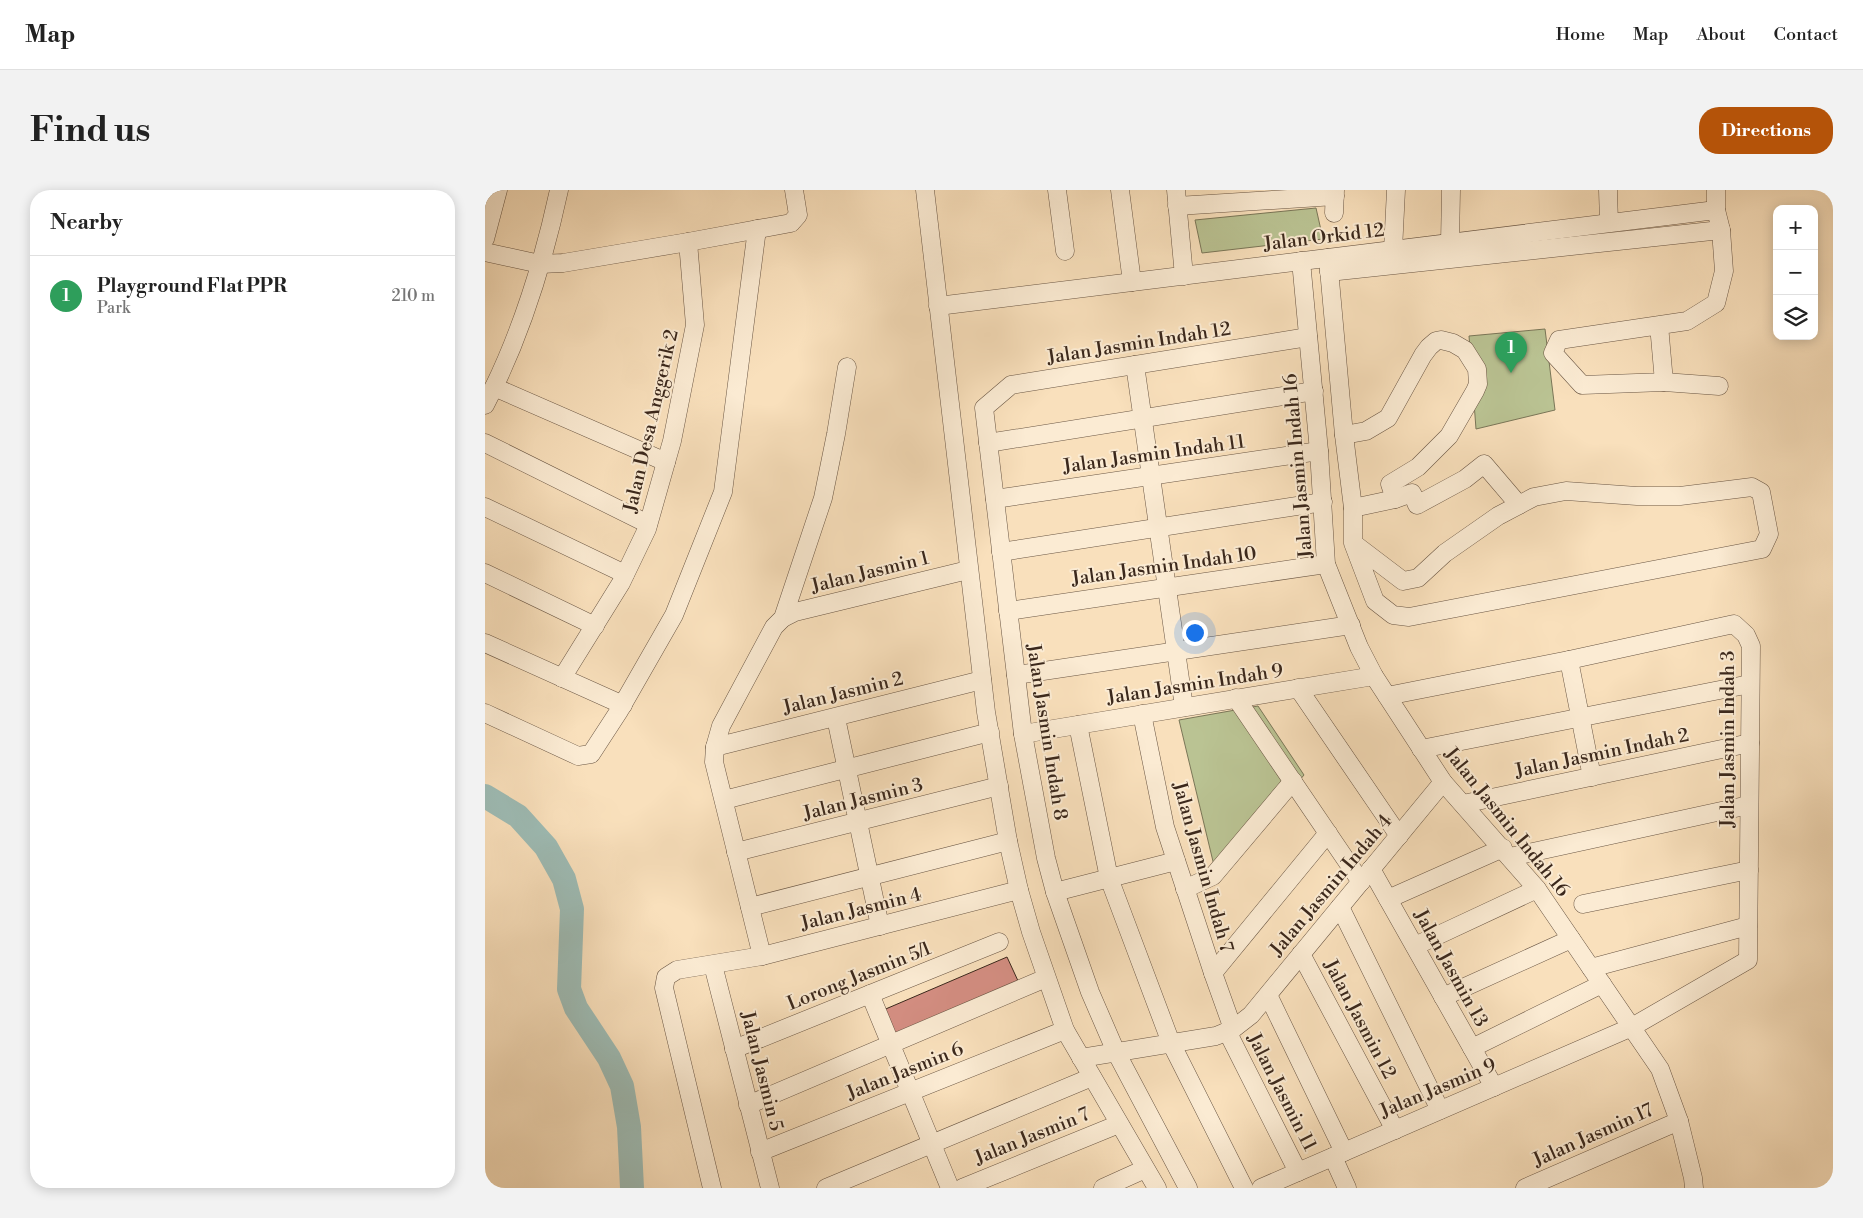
<!DOCTYPE html>
<meta charset="utf-8">
<style>
:root{--surface:#fff;--page:#f2f2f2;--text:#222;--muted:#767676;--line:#e0e0e0;--accent:#b45309}
body{margin:0;font-family:"Libre Bodoni",serif;background:var(--page);color:var(--text)}
.controls{position:absolute;right:15px;top:15px;display:grid;overflow:hidden;border-radius:10px;box-shadow:0 2px 12px #0003}
.controls button{width:45px;height:45px;display:grid;place-items:center;padding:0;border:0;border-bottom:1px solid var(--line);background:var(--surface);color:var(--text);font:25px sans-serif}
.you{position:absolute;left:709px;top:442px;width:18px;height:18px;margin:-12px;border:4px solid #fff;border-radius:50%;background:#1a73e8;box-shadow:0 0 0 8px #1a73e833}
.badge{display:grid;place-items:center;width:32px;height:32px;border-radius:50%;background:var(--accent);color:#fff;font-size:16px;font-weight:700}
.pin{position:absolute;translate:-50% -41px;filter:drop-shadow(0 1px 2px #0008)}
.pin::after{content:'';position:absolute;top:26px;width:18px;height:15px;background:inherit;clip-path:polygon(0 0,100% 0,50% 100%)}
.list{margin:0;padding:0;list-style:none}
h2{display:flex;justify-content:space-between;align-items:center;height:65px;margin:0;padding:0 20px;font-size:21px}
h2 small{font-size:16px;font-weight:400;color:var(--muted)}
.list li{display:grid;grid-template-columns:32px 1fr auto;gap:15px;align-items:center;box-sizing:border-box;height:80px;padding:0 20px;border-top:1px solid var(--line)}
.list b{display:block;font-size:19px;white-space:nowrap}
.list p{margin:0;font-size:16px;white-space:nowrap;color:var(--muted)}
.list em{font-size:16px;font-style:normal;color:var(--muted)}
.icon{flex:none;width:28px;height:28px;fill:none;stroke:currentColor;stroke-width:2;stroke-linecap:round;stroke-linejoin:round}
.map{position:relative;flex:none;width:1348px;height:998px;overflow:hidden;border-radius:20px}
header{display:flex;align-items:center;gap:30px;box-sizing:border-box;height:70px;padding:0 25px;background:var(--surface);border-bottom:1px solid var(--line)}
header strong{font-size:24px}
nav{display:flex;gap:28px;margin-inline-start:auto;font-size:18px}
.intro{display:flex;align-items:center;justify-content:space-between;box-sizing:border-box;height:120px;padding:0 30px}
h1{margin:0;font-size:35px}
.button{padding:12px 22px;border-radius:20px;background:var(--accent);color:#fff;font-size:18px;font-weight:700}
main{display:flex;gap:30px;padding:0 30px}
aside{flex:1;background:var(--surface);border-radius:20px;box-shadow:0 2px 12px #0003}
.map>svg:first-child{display:block}
.green{fill:#bac393;stroke:#7a7658}
.lines{fill:none;stroke-linecap:round;stroke-linejoin:round}
.river{stroke:#9ebcb5;stroke-width:24}
.building{fill:#d48e82;stroke:#3b281c}
.minor-casing{stroke:#6a5644;stroke-width:19}
.minor{stroke:#fbebd3;stroke-width:18}
.labels{text-anchor:middle;dominant-baseline:central;stroke-width:4;stroke-linejoin:round;paint-order:stroke}
.street-label{font-size:19px;fill:#3b281c;stroke:#fbebd3}
</style>
<header>
<strong>Map</strong>
<nav><a>Home</a><a>Map</a><a>About</a><a>Contact</a></nav>
</header>
<div class="intro"><h1>Find us</h1><a class="button">Directions</a></div>
<main>
<aside>
<h2>Nearby<small></small></h2>
<ul class="list">
<li><span class="badge" style="background:#2e9e5b">1</span><div><b>Playground Flat PPR</b><p>Park</p></div><em>210 m</em></li>
</ul>
</aside>
<div class="map">
<svg width="1348" height="998" viewBox="0 0 1348 998">
<rect width="100%" height="100%" fill="#f9e0bc"/>
<filter id="stains"><feTurbulence type="fractalNoise" baseFrequency=".004" numOctaves="4"/><feColorMatrix values="0 0 0 0 .2 0 0 0 0 .09 0 0 0 0 .02 0 0 0 .5 -.17"/></filter>
<radialGradient id="worn" r=".72"><stop offset=".6" stop-color="#630" stop-opacity="0"/><stop offset="1" stop-color="#630" stop-opacity=".3"/></radialGradient>
<!-- green -->
<g class="green">
<polygon points="831,18 838,49 717,63 710,30"/>
<polygon points="1060,139 1070,220 991,239 984,146"/>
<polygon points="773,516 819,585 732,688 694,530"/>
</g>
<g class="lines">
<!-- river -->
<polyline class="river" points="0,606 33,626 61,657 79,689 87,719 84,799 91,818 124,868 137,896 144,937 147,998"/>
</g>
<!-- building -->
<polygon class="building" points="522,767 534,793 408,847 396,821"/>
<g class="lines">
<!-- minor casing -->
<g class="minor-casing">
<g id="minor">
<polyline points="440,0 501,522 523,651 534,700 546,742 580,840 672,998"/>
<polyline points="572,0 580,61"/>
<polyline points="635,0 647,92"/>
<polyline points="691,0 699,86"/>
<polyline points="1123,0 1124,33"/>
<polyline points="692,16 850,6"/>
<polyline points="849,23 850,0"/>
<polyline points="0,49 13,0"/>
<polyline points="965,53 966,0"/>
<polyline points="908,60 911,0"/>
<polyline points="0,62 55,74 78,73 203,52 306,33 313,25 309,0"/>
<polyline points="843,68 859,245 868,318 868,353 890,411 908,425 924,427 1277,359 1284,344 1276,302 1267,297 1195,306 1152,306 1081,301 1049,307 1013,326 960,363 933,388 918,391 868,353"/>
<polyline points="816,71 834,261 841,374 874,457 889,486 958,592 1052,699 1175,879 1194,931 1208,988 1209,998"/>
<polyline points="844,82 1236,40"/>
<polyline points="453,116 1231,20"/>
<polyline points="1174,135 1179,192 1097,195 1068,163 1074,150 1202,131 1231,113 1239,81 1236,40 1231,20 1231,0"/>
<polyline points="650,175 699,517"/>
<polyline points="1179,192 1234,196"/>
<polyline points="9,197 181,272"/>
<path d="M 0,215 C 35,148 58,74 74,0"/>
<polyline points="859,245 881,241 903,228 938,165 944,157 951,151 956,150 968,153 980,160 992,179 993,194 990,201 964,246 933,277 905,294 910,309"/>
<polyline points="0,253 163,334"/>
<polyline points="503,253 829,201"/>
<polyline points="510,309 834,261"/>
<polyline points="0,317 140,384"/>
<polyline points="868,318 910,309 927,303 932,315 980,289 999,274 1034,315"/>
<polyline points="516,362 838,312"/>
<polyline points="0,383 110,436"/>
<polyline points="523,421 841,374"/>
<polyline points="298,428 310,422 483,380"/>
<polyline points="0,453 138,515"/>
<polyline points="1084,470 1107,587"/>
<polyline points="531,485 866,435"/>
<polyline points="77,488 136,393 162,339 187,251 210,135 203,52"/>
<polyline points="813,498 914,646"/>
<polyline points="751,508 876,692"/>
<polyline points="0,523 93,566 106,564 134,521 189,425 238,302 272,39"/>
<polyline points="657,524 680,637 728,783 748,839"/>
<polyline points="351,528 395,736"/>
<polyline points="593,535 624,688 686,853 759,998"/>
<polyline points="538,544 889,486"/>
<polyline points="230,557 497,490"/>
<polyline points="936,559 1265,494"/>
<polyline points="239,610 505,542"/>
<polyline points="978,614 1265,553"/>
<polyline points="251,662 514,596"/>
<polyline points="1025,667 1264,615"/>
<polyline points="886,679 1009,897"/>
<polyline points="700,699 728,686 808,591"/>
<polyline points="570,702 691,671"/>
<polyline points="903,709 1018,658"/>
<polyline points="1098,714 1264,680"/>
<polyline points="265,717 523,651"/>
<polyline points="855,717 955,920"/>
<polyline points="930,756 1052,699"/>
<polyline points="816,764 910,940"/>
<polyline points="277,766 229,572 230,557 236,536 289,437 298,428 338,308 351,244 362,177"/>
<polyline points="228,775 285,998"/>
<polyline points="1106,778 1263,736"/>
<polyline points="728,783 843,643"/>
<polyline points="385,804 465,998"/>
<polyline points="783,805 859,962"/>
<polyline points="958,807 1086,749"/>
<polyline points="742,841 813,982"/>
<polyline points="987,858 1117,794"/>
<polyline points="249,859 514,752"/>
<polyline points="596,868 731,846 748,839 766,825 958,592"/>
<polyline points="263,915 561,788"/>
<polyline points="275,962 580,840"/>
<polyline points="848,967 862,998"/>
<polyline points="227,998 179,798 181,787 192,780 277,766 534,700"/>
<polyline points="341,998 607,887"/>
<polyline points="477,998 634,934"/>
<polyline points="618,998 660,979"/>
<polyline points="703,998 631,862 605,802 570,702 561,668 538,544 499,218 526,195 823,147"/>
<polyline points="776,998 1147,837 1263,770 1266,456 1261,445 1249,434 1084,470 902,506"/>
<polyline points="1040,998 1194,931"/>
</g>
</g>
<!-- minor -->
<use href="#minor" class="minor"/>
</g>
<g class="labels">
<!-- street labels -->
<g class="street-label">
<text transform="translate(839 47) rotate(-7)">Jalan Orkid 12</text>
<text transform="translate(654 153) rotate(-9)">Jalan Jasmin Indah 12</text>
<text transform="translate(166 231) rotate(-77)">Jalan Desa Anggerik 2</text>
<text transform="translate(669 264) rotate(-8)">Jalan Jasmin Indah 11</text>
<text transform="translate(813 276) rotate(-95)">Jalan Jasmin Indah 16</text>
<text transform="translate(679 376) rotate(-8)">Jalan Jasmin Indah 10</text>
<text transform="translate(385 382) rotate(-14)">Jalan Jasmin 1</text>
<text transform="translate(710 494) rotate(-9)">Jalan Jasmin Indah 9</text>
<text transform="translate(358 503) rotate(-14)">Jalan Jasmin 2</text>
<text transform="translate(562 542) rotate(81)">Jalan Jasmin Indah 8</text>
<text transform="translate(1243 549) rotate(-90)">Jalan Jasmin Indah 3</text>
<text transform="translate(1117 563) rotate(-12)">Jalan Jasmin Indah 2</text>
<text transform="translate(378 609) rotate(-14)">Jalan Jasmin 3</text>
<text transform="translate(1022 632) rotate(51)">Jalan Jasmin Indah 16</text>
<text transform="translate(718 677) rotate(74)">Jalan Jasmin Indah 7</text>
<text transform="translate(846 695) rotate(-50)">Jalan Jasmin Indah 4</text>
<text transform="translate(376 719) rotate(-14)">Jalan Jasmin 4</text>
<text transform="translate(966 778) rotate(61)">Jalan Jasmin 13</text>
<text transform="translate(374 786) rotate(-22)">Lorong Jasmin 5/1</text>
<text transform="translate(875 829) rotate(62)">Jalan Jasmin 12</text>
<text transform="translate(277 881) rotate(76)">Jalan Jasmin 5</text>
<text transform="translate(420 881) rotate(-22)">Jalan Jasmin 6</text>
<text transform="translate(953 898) rotate(-23)">Jalan Jasmin 9</text>
<text transform="translate(797 902) rotate(63)">Jalan Jasmin 11</text>
<text transform="translate(1108 945) rotate(-24)">Jalan Jasmin 17</text>
<text transform="translate(547 946) rotate(-22)">Jalan Jasmin 7</text>
</g>
</g>
<rect width="100%" height="100%" filter="url(#stains)"/>
<rect width="100%" height="100%" fill="url(#worn)"/>
</svg>
<div class="controls">
<button>+</button>
<button>−</button>
<button><svg class="icon" aria-label="layers" viewBox="0 0 24 24"><path d="M12 4l9 5-9 5-9-5zM3 14l9 5 9-5"/></svg></button>
</div>
<div class="you"></div>
<div class="pin badge" style="left:1026px;top:183px;background:#2e9e5b">1</div>
</div>
</main>
